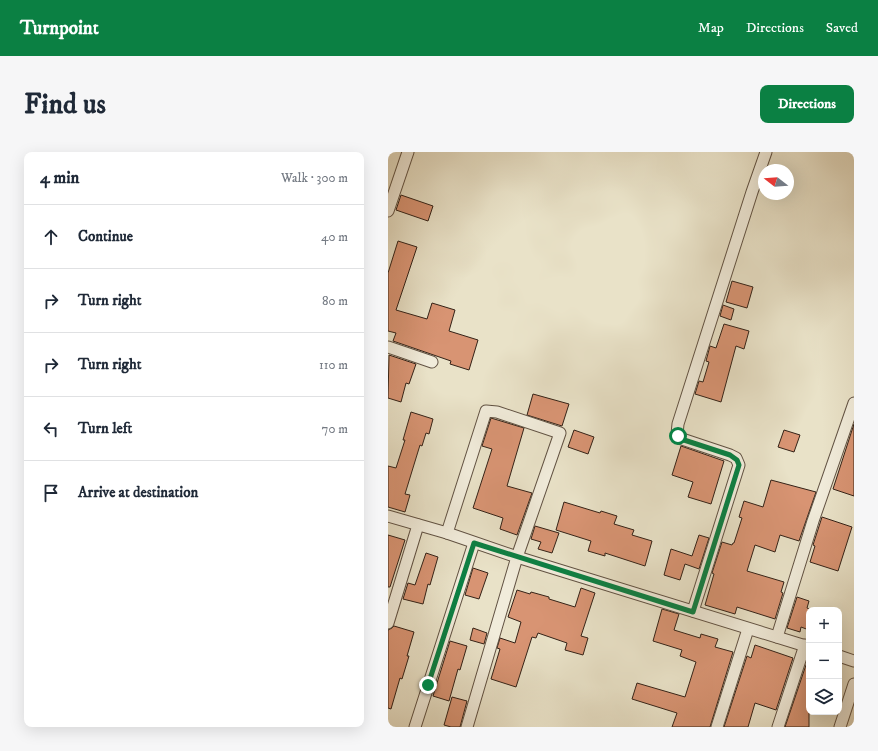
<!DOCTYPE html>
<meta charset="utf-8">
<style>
:root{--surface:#fff;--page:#f6f6f7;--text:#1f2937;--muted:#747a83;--line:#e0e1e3;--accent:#0b8043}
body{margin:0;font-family:"IM FELL DW Pica",serif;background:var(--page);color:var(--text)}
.controls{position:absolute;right:12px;bottom:12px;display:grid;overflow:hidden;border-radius:8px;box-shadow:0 4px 16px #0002}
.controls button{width:36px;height:36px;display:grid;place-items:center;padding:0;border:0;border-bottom:1px solid var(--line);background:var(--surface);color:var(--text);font:20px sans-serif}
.compass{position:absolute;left:370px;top:12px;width:36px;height:36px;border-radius:50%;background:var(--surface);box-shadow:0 4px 16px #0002;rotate:287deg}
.stop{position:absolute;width:12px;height:12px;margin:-9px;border:3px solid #0b8043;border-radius:50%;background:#fff}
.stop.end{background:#0b8043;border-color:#fff;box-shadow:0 1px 4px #0008}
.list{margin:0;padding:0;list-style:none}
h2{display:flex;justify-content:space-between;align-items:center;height:52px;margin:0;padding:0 16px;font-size:17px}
h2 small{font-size:13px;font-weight:400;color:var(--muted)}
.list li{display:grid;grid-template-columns:26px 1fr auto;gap:12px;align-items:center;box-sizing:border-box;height:64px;padding:0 16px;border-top:1px solid var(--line)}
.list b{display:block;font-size:15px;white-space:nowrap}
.list em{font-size:13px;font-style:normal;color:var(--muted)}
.icon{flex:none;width:22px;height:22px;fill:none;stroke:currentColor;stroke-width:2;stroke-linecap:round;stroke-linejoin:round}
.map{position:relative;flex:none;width:466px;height:575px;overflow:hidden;border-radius:8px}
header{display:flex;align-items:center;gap:24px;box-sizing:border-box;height:56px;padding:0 20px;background:var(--accent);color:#fff}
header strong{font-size:19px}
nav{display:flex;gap:22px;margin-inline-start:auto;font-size:14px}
.intro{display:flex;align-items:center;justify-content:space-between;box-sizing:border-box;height:96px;padding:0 24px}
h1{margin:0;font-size:28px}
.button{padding:10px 18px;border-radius:8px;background:var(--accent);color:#fff;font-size:14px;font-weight:700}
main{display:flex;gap:24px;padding:0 24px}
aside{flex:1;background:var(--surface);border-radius:8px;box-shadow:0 4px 16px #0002}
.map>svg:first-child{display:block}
.building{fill:#d89473;stroke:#342217}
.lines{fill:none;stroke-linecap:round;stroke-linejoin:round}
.minor-casing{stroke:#615243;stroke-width:13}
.minor{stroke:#f1ecdb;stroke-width:11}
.route{stroke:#0b8043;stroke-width:5}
</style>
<header>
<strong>Turnpoint</strong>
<nav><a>Map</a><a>Directions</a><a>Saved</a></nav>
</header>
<div class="intro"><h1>Find us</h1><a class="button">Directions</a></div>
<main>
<aside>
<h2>4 min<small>Walk · 300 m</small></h2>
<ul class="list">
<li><svg class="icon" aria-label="ahead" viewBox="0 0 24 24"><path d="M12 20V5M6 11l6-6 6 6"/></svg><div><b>Continue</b></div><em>40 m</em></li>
<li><svg class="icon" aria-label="right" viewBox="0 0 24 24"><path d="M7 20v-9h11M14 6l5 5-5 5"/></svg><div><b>Turn right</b></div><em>80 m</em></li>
<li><svg class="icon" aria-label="right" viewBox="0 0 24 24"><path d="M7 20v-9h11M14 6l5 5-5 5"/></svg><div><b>Turn right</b></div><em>110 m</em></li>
<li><svg class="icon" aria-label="left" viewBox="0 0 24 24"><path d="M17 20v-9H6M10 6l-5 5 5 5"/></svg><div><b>Turn left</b></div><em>70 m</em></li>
<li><svg class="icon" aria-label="arrive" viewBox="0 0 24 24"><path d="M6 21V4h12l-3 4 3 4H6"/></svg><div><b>Arrive at destination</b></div></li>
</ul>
</aside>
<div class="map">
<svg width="466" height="575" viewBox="0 0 466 575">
<rect width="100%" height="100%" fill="#e9e2c8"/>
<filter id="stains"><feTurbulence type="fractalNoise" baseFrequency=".005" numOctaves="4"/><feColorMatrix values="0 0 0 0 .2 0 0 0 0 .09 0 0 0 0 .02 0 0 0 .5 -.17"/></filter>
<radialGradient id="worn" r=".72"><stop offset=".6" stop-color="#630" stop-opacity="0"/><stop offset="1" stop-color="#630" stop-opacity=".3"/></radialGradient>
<!-- building -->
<g class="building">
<polygon points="13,43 45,54 40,69 8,58"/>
<polygon points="10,89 29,95 8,158 39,167 44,151 67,158 61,179 90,188 81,218 62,212 63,209 5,189 8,181 0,179 0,121"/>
<polygon points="344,129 365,135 359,156 338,150"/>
<polygon points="335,153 346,157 343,168 332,164"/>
<polygon points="336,172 361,179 356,197 348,194 333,250 307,242 311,229 315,230 321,210 318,209 322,194 328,196"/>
<polygon points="1,203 28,212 21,232 18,231 13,250 0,246"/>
<polygon points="145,242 181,252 174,274 139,263"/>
<polygon points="23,260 45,267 41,282 38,281 34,294 32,293 17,342 22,343 17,360 0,355 0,314 8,316 17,288 15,288"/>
<polygon points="103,266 136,276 119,334 144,341 129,383 112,377 115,366 85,356 104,297 94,294"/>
<polygon points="466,272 466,344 445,337"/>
<polygon points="186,278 206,285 200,302 180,295"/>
<polygon points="396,278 412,283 406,300 390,295"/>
<polygon points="293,294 336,309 323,352 300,345 305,330 284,323"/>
<polygon points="383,328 428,340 411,389 392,383 387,400 367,393 359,419 396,430 393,440 395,441 387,467 349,455 347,462 317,453 326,422 324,421 334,390 344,393 345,391 346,391 354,366 351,365 356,349 375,355"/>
<polygon points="176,350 212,361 213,359 229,364 226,372 246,378 244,383 264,389 257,414 217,401 217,404 200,399 203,389 168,378"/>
<polygon points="434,365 464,375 450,419 422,410 427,394 425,393"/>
<polygon points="147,374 171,381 164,401 150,397 153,390 143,387"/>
<polygon points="0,383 17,388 2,435 0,435"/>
<polygon points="311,383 321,386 311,417 297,412 292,428 276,423 283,397 304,404"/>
<polygon points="38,401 50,405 42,433 40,432 35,452 15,447 20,431 27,433"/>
<polygon points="85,416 100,421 91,447 77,443"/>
<polygon points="193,436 207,441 193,484 200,486 195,503 177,498 179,491 150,481 148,486 144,485 128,535 103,527 112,497 109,496 112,486 127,491 133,470 120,465 129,438 142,442 143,440 161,445 161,447 187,455"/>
<polygon points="409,445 421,449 419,456 421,457 421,478 413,475 412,480 399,476"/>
<polygon points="274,457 291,462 286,478 312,486 313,482 330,487 327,495 345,500 322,575 284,575 289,561 244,547 249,531 297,545 308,510 292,504 294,498 265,489"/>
<polygon points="6,474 26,480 19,504 21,504 14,527 12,526 3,557 0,556 0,478 4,476"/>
<polygon points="85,476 99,481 96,492 82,488"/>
<polygon points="62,489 79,494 72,518 70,517 61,549 45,544"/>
<polygon points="367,493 405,506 388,558 367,551 360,575 336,575 359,504 363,506"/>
<polygon points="419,510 421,511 421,575 397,575"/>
<polygon points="64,545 79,549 72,575 63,575 56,573"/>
</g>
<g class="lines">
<!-- minor casing -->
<g class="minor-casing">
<g id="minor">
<polyline points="0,59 20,0"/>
<polyline points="0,195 44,210"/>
<polyline points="0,364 59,381 129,405 421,495"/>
<polyline points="59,381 98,259 109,260 172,281 129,405 79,575"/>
<polyline points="305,459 351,313 348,306 342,303 291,286 289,282 290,272 364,40 378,0"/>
<polyline points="0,471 30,373"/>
<polyline points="389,485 425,369 466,251"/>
<polyline points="451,504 466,509"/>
<polyline points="27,575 86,391"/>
<polyline points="329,575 360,477"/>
<polyline points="390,575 417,493"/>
<polyline points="452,575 466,532"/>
</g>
</g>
<!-- minor -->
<use href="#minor" class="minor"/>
</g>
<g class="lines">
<!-- route -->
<polyline class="route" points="40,533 86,391 305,460 351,313 349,308 342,303 293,287 290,284"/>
</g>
<rect width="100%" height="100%" filter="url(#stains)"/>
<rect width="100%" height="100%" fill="url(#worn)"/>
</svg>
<div class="controls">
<button>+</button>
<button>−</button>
<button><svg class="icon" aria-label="layers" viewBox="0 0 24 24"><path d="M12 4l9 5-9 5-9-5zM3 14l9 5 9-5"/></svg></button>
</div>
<svg class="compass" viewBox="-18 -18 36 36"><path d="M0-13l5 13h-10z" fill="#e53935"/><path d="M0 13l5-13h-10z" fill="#747a83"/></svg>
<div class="stop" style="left:290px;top:284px"></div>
<div class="stop end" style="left:40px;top:533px"></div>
</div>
</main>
